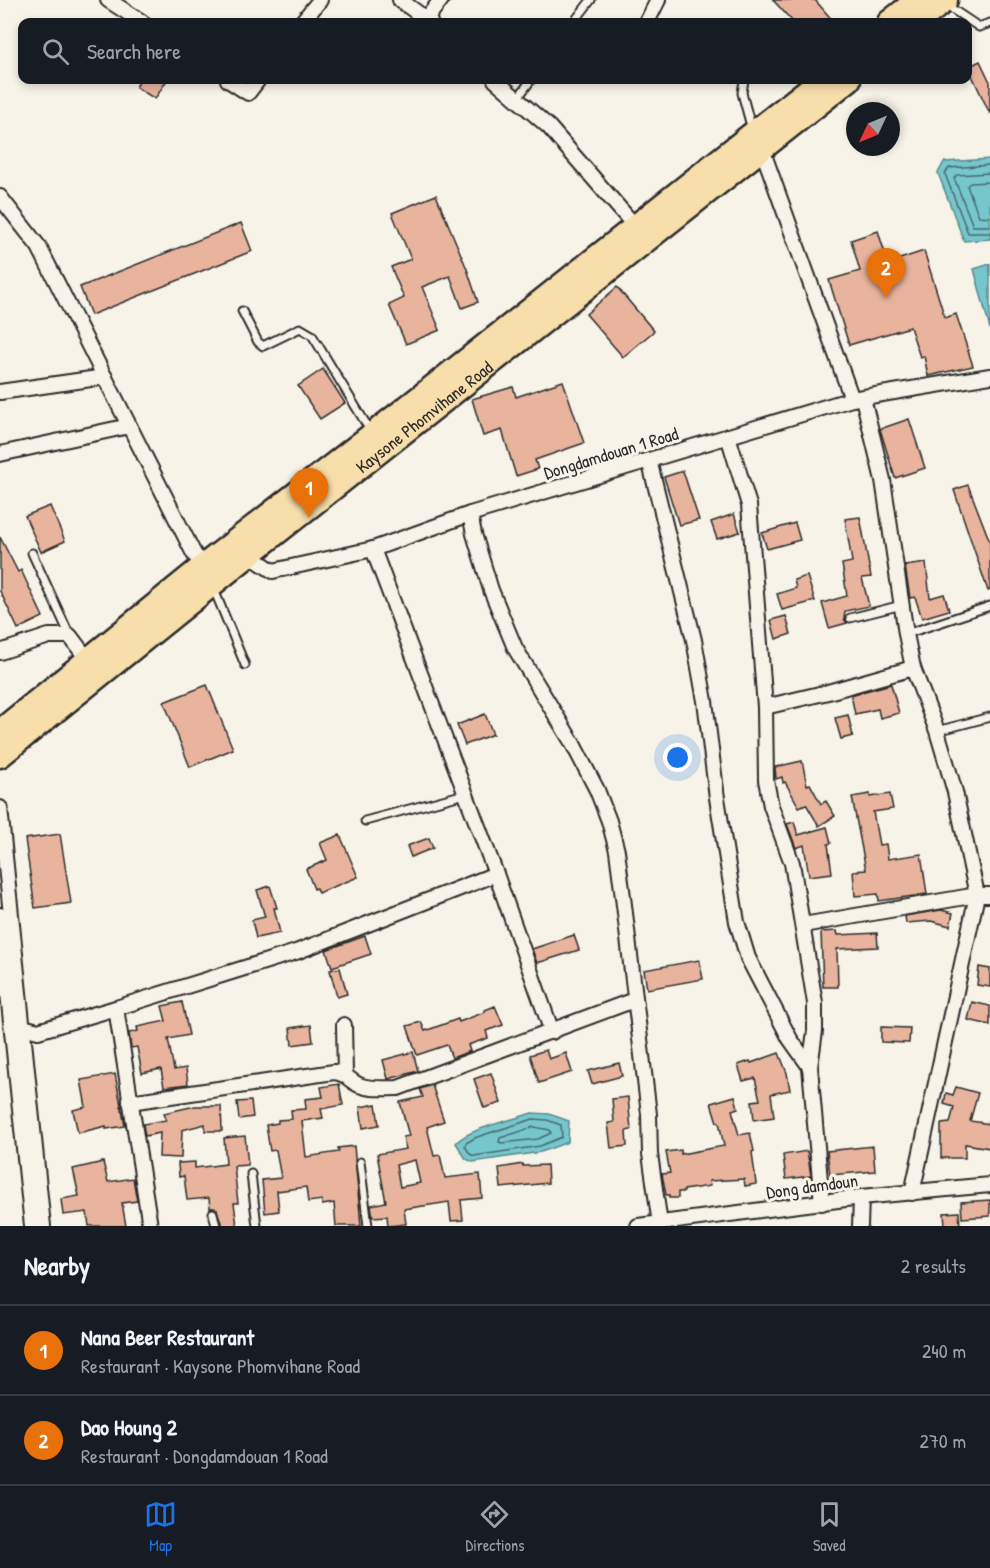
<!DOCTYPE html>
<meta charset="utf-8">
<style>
:root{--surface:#171b24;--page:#20242c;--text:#f1f3f6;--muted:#9ea1a6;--line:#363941;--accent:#1a73e8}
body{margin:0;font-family:"Patrick Hand",sans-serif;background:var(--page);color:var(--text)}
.compass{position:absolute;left:846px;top:102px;width:54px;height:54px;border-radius:50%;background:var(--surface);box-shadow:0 3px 9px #0003;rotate:226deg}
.you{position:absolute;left:678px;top:758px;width:21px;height:21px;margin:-15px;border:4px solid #fff;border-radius:50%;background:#1a73e8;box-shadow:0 0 0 9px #1a73e833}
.badge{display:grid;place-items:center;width:39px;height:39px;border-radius:50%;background:var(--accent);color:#fff;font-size:20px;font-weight:700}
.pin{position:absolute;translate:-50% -50px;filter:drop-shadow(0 2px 3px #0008)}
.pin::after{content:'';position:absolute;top:32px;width:21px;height:18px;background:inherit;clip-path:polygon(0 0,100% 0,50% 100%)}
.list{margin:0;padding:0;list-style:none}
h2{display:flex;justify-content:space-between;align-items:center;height:78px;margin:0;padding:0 24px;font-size:26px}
h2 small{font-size:20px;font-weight:400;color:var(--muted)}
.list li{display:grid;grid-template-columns:39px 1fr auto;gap:18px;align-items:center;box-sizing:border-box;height:90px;padding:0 24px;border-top:2px solid var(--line)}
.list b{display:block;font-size:22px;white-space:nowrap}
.list p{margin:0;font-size:20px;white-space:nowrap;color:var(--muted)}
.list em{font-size:20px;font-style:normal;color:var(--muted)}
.icon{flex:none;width:33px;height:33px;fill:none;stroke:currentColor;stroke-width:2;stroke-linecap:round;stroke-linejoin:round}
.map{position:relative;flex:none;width:990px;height:1226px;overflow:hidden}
.search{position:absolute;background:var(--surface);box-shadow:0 3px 9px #0003;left:18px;right:18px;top:18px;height:66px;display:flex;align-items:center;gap:15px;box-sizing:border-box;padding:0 21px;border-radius:12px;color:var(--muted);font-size:22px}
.sheet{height:258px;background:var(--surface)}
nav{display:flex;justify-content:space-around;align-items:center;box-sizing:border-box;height:84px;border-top:2px solid var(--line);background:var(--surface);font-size:16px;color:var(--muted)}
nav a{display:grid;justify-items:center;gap:3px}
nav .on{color:var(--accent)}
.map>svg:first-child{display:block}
.water{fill:#76c7cd;stroke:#58898c;stroke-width:1.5}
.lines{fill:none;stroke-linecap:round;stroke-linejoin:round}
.shore{stroke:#49696c;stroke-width:1.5}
.building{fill:#e9b49d;stroke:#2b2b2b;stroke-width:1.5;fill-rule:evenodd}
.service-casing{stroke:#2b2b2b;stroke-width:11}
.minor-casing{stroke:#2b2b2b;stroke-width:18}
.trunk-casing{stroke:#2b2b2b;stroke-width:27}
.service{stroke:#f7f3e8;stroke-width:7}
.minor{stroke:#f7f3e8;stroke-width:14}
.trunk{stroke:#f8deab;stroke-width:22}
.labels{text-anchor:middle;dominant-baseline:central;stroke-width:6;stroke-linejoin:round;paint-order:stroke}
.street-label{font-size:18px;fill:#2b2b2b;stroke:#f7f3e8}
</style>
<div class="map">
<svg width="990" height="1226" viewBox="0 0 990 1226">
<rect width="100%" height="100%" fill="#f7f3e8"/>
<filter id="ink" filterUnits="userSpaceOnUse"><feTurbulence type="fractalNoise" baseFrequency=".0167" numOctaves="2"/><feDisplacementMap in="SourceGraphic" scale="12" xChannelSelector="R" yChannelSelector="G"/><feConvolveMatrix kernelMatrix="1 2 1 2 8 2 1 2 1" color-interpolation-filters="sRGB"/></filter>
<g filter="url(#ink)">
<!-- water -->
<g class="water">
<polygon points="990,159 990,239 964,241 938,173 944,162"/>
<polygon points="990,264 990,329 974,269"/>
<path d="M 532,1113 L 549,1114 L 569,1121 L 568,1142 L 541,1152 L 473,1162 L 466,1159 L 456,1143 C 469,1128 513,1120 532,1113 Z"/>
</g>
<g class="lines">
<!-- shore -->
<g class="shore">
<polyline points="990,165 949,168 945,174 968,233 990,233"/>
<polyline points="990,173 957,175 954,178 973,226 990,226"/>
<polyline points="990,182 970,183 967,186 979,216 990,217"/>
<polygon points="533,1119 547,1120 561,1125 562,1137 540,1146 474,1156 470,1154 465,1146 466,1143 477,1137"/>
<polygon points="534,1127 550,1130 551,1133 538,1139 502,1143 499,1142 500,1138"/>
</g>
</g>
<!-- building -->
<g class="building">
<polygon points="773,0 815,0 834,22 793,22"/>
<polygon points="980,61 990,82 990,114 968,67"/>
<polygon points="140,80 167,80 155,99 136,87"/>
<polygon points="436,195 467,269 478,302 462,308 450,276 422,287 440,330 406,344 389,305 404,298 391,267 411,259 392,213"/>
<polygon points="241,223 252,251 91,315 80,287"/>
<polygon points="878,231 888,263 924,251 945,318 956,314 973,366 928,376 924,356 920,357 910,327 849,345 829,280 860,271 851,240"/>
<polygon points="617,287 654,331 623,357 586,314"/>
<polygon points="323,369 345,403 320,419 298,386"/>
<polygon points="563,381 584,443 535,460 538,469 516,476 502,430 483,436 472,399 513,387 516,397"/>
<polygon points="909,419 925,468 895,478 880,429"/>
<polygon points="683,471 699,520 679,525 664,477"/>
<polygon points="968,485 990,542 990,590 988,591 954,490"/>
<polygon points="50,506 65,541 41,552 25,516"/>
<polygon points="734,514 740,532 717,539 711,522"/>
<polygon points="860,517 871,577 862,578 869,606 845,611 844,619 847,623 829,628 822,603 847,596 842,564 852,562 845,519"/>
<polygon points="795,523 800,540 767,549 762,533"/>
<polygon points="0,537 18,572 21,570 43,617 18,629 0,591"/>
<polygon points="926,563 930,598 944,594 949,610 922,618 915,597 910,598 905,566"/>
<polygon points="807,576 815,601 782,610 777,594 796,588 794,580"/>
<polygon points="786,616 791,634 776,639 771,620"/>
<polygon points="891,684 899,713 880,718 878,709 855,714 851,695"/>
<polygon points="207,685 233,749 190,767 164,702"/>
<polygon points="485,714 493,734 465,745 457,725"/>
<polygon points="848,715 853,736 841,739 835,718"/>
<polygon points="802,761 807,785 810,784 821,804 826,801 835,816 819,826 806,804 799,807 785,782 783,783 782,777 776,779 775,767"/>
<polygon points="870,794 870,797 890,794 893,809 873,812 879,845 886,844 888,859 921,854 927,894 879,901 878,894 855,896 853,871 866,870 852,797"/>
<polygon points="794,822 798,835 827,827 831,843 828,844 832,873 809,876 804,845 796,848 787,824"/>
<polygon points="60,834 71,903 35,908 25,839"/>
<polygon points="340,835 358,877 318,893 316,888 314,889 306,869 327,860 320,843"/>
<polygon points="429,838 433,848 411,857 407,846"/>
<polygon points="270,886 277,908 274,908 280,933 256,938 252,920 265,917 257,890"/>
<polygon points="941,910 953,913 950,926 931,921 906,923 905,916"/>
<polygon points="837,931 838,935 877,933 878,947 837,949 838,987 823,987 821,932"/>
<polygon points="574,935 579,950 537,963 532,949"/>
<polygon points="365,936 371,954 332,967 326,950"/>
<polygon points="699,960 703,979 647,989 644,970"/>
<polygon points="979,967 990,969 990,987 977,985"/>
<polygon points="340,968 347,994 337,997 330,970"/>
<polygon points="182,1002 189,1035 168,1039 174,1070 186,1068 188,1084 164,1087 161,1069 142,1073 137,1047 131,1048 129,1033 138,1031 137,1027 166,1021 162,1006"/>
<polygon points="972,1002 990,1006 990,1025 968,1020"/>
<polygon points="495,1006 503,1025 486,1031 488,1038 468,1045 470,1051 452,1058 447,1045 417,1055 407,1026 421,1022 425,1031 458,1019 459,1022 485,1012 485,1010"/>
<polygon points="311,1025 313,1042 292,1045 290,1028"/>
<polygon points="881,1027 910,1028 909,1043 881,1042"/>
<polygon points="546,1050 549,1059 566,1053 572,1072 539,1083 530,1055"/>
<polygon points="413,1052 418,1071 388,1079 383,1060"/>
<polygon points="779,1053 787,1073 790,1090 771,1094 774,1117 754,1120 752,1101 760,1100 755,1078 743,1081 738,1065 750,1061 751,1063"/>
<polygon points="619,1063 622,1076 592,1084 588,1071"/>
<polygon points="491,1073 501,1103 484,1108 474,1079"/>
<polygon points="115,1074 125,1126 106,1129 106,1126 78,1133 73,1110 86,1107 81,1080"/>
<polygon points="339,1084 343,1105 321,1109 323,1118 302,1121 306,1157 339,1152 338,1148 354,1146 361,1226 336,1226 334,1203 322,1205 322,1200 308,1202 306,1187 277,1191 279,1211 265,1213 262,1180 281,1178 276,1150 270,1151 266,1125 278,1123 278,1120 292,1119 291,1110 306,1109 305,1099 323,1097 321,1087"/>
<path d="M 432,1085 L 444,1121 L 427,1127 L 434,1156 L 440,1155 L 445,1178 L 480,1174 L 482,1198 L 461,1200 L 463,1220 L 451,1221 L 449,1202 L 404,1209 L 406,1224 L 388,1226 L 387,1216 L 373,1217 L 371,1205 L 386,1202 L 377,1154 L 406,1149 L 403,1137 L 409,1136 L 400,1102 L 423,1097 L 420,1089 ZM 415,1160 L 420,1183 L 400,1187 L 396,1165 Z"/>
<polygon points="956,1087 978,1093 970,1121 990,1124 990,1148 965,1144 965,1158 941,1158 941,1124 950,1123 954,1107 944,1104 946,1093 953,1095"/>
<polygon points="735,1096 738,1108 732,1110 739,1135 750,1133 754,1151 752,1152 756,1184 745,1186 744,1179 709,1181 710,1186 684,1190 684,1192 678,1192 678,1198 669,1198 669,1195 666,1195 662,1174 670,1173 666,1152 681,1150 681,1154 724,1146 719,1122 717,1122 711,1103"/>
<polygon points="628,1097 631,1130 626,1131 627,1146 611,1148 608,1123 614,1122 612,1099"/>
<polygon points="251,1101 253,1117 239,1119 237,1102"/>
<polygon points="376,1104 379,1125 363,1128 360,1107"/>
<polygon points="195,1106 221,1106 222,1131 205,1131 205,1124 182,1130 181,1158 159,1157 160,1133 145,1136 143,1124 166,1120 164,1113"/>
<polygon points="245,1136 248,1165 234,1166 238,1203 234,1203 237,1226 222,1226 217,1210 214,1208 210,1208 209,1198 187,1200 184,1176 179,1177 178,1163 195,1162 195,1168 226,1164 224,1138"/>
<polygon points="873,1146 875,1171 830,1175 827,1151"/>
<polygon points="807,1151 811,1176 786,1179 783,1155"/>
<polygon points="103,1162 108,1182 133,1178 137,1201 122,1203 126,1226 89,1226 87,1212 63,1215 61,1199 79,1196 73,1169"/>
<polygon points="523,1164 523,1166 547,1165 548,1183 501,1188 499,1168"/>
<polygon points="990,1200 990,1216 962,1218 961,1202"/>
<polygon points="959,1212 960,1226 945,1226 944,1213"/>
</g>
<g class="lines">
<!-- service casing -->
<g class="service-casing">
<g id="service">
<polyline points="946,5 979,27 990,23"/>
<polyline points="574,22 591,0"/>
<polyline points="744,80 742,93 752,130"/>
<polyline points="517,99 531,80"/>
<polyline points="242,311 258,342 263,346 300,328 312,335 371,432"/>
<polyline points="32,553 70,636"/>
<polyline points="213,587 245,665"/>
<polyline points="850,618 902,605"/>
<polyline points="906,634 990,606"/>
<polyline points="937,731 990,717"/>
<polyline points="365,821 465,794"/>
<polyline points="360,1162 368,1226"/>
<polyline points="251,1174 257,1226"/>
<polyline points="213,1213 216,1226"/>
</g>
</g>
<!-- minor casing -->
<g class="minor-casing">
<g id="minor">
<polyline points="108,0 142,22"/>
<polyline points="400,0 430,22"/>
<polyline points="426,19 441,0"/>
<polyline points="302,22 320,0"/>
<polyline points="647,22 658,0"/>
<polyline points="228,80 248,93 258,80"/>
<polyline points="495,80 549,127 640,232"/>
<polyline points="762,149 852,399"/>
<polyline points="0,197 39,247 194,554 203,566"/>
<polyline points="0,392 105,377"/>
<polyline points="863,398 883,480 906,634 913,668 937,731 955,792 977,895 912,1193"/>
<polyline points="728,436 749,505 765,707 766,780 771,806 792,863 815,1003 815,1031 810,1067 822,1203"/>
<polyline points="0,454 129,426"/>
<polyline points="649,460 694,640 705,701 717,798 737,922 748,958 790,1039 810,1067"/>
<polyline points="470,514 474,534 491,590 515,648 572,742 597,790 609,821 617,851 624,905 649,1114 650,1154 660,1224"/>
<polyline points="373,549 496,874 552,1032"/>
<polyline points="249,555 273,571 373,549 470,514 852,399 990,376"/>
<polyline points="0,652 49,636 70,636 88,660"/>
<polyline points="765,707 828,692 913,668"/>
<polyline points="0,808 43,1226"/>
<polyline points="0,915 32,1226"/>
<polyline points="803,925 977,895 990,895"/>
<polyline points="344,1025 345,1074"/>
<polyline points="23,1027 38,1031 116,1008"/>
<path d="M 130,1102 L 334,1072 C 348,1074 348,1080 359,1085 C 371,1090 385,1088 398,1088 L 634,1000"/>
<polyline points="150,1226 116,1008 296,952 496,874"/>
<polyline points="638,1226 861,1197 990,1185"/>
<polyline points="860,1226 861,1197"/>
</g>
</g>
<!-- trunk casing -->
<g class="trunk-casing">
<g id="trunk">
<polyline points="889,22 917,0"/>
<polyline points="918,22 946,0"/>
<polyline points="0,731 203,566 411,404 820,80"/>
<path id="s1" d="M 0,756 L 249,555 L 849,80"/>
</g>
</g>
<!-- service -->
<use href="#service" class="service"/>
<!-- minor -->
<use href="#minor" class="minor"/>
<!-- trunk -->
<use href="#trunk" class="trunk"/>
</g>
</g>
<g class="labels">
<!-- street labels -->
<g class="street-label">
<text stroke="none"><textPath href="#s1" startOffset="543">Kaysone Phomvihane Road</textPath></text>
<text transform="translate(611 453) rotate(-17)">Dongdamdouan 1 Road</text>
<text transform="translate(812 1186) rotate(-8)">Dong damdoun</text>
</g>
</g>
</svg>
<svg class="compass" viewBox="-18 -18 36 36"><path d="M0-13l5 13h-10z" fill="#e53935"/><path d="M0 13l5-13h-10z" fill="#9ea1a6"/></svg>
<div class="you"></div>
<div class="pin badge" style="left:309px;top:518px;background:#e8710a">1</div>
<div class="pin badge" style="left:886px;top:298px;background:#e8710a">2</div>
<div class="search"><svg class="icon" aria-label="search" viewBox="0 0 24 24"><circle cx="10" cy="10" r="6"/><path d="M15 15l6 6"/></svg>Search here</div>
</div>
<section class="sheet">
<h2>Nearby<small>2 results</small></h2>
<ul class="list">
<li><span class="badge" style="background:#e8710a">1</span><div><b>Nana Beer Restaurant</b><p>Restaurant · Kaysone Phomvihane Road</p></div><em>240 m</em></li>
<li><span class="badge" style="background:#e8710a">2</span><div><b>Dao Houng 2</b><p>Restaurant · Dongdamdouan 1 Road</p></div><em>270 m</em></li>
</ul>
</section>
<nav>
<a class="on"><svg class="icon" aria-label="map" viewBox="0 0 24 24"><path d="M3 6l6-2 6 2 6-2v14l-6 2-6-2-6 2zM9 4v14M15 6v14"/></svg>Map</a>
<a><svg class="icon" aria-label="directions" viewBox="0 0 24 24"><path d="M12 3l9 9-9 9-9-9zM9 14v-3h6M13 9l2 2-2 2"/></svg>Directions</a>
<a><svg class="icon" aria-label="saved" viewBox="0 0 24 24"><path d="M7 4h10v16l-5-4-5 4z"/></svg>Saved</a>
</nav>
